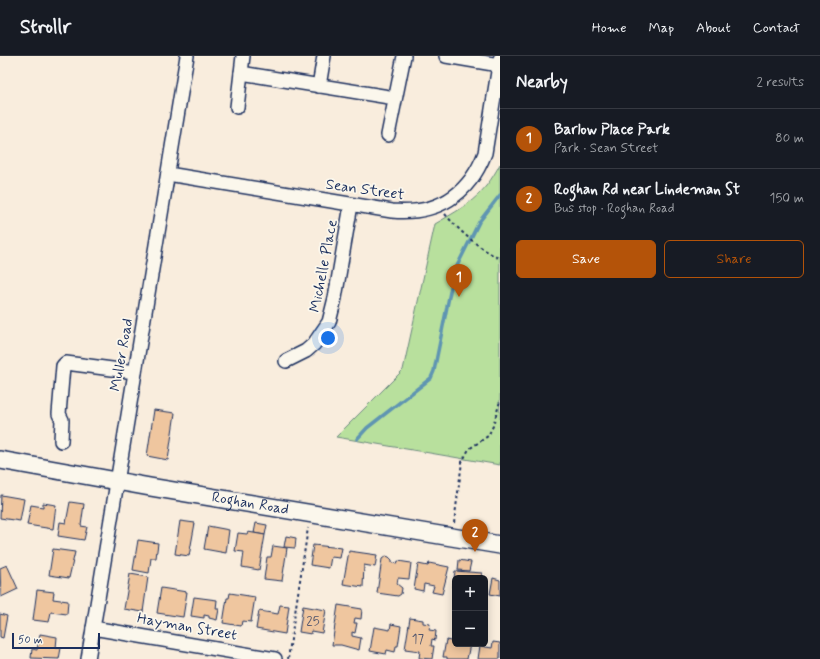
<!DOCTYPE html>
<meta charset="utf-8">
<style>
:root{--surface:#171b24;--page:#242831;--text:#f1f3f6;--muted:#9ea1a6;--line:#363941;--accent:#b45309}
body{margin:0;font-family:Mynerve,sans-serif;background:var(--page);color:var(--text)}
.controls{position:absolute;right:12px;bottom:12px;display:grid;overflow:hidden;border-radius:6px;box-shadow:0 2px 10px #0003}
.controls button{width:36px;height:36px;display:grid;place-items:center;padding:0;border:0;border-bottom:1px solid var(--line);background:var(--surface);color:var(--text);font:20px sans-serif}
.scale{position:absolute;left:12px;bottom:10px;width:88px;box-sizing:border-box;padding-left:4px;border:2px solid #1b2f5e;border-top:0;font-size:11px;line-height:14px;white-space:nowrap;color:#1b2f5e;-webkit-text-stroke:3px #fbf7ec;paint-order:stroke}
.you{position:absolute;left:328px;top:282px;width:14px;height:14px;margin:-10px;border:3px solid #fff;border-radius:50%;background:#1a73e8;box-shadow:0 0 0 6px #1a73e833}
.badge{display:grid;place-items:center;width:26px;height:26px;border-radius:50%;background:var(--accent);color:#fff;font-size:13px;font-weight:700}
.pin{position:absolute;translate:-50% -33px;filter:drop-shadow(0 1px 2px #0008)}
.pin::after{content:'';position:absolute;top:21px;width:14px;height:12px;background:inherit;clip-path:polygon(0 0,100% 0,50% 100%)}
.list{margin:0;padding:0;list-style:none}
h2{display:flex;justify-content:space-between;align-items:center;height:52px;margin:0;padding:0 16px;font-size:17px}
h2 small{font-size:13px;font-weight:400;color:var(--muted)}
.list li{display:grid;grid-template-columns:26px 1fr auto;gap:12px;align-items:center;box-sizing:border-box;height:60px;padding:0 16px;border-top:1px solid var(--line)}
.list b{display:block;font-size:15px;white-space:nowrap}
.list p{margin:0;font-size:13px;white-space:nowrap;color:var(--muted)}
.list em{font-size:13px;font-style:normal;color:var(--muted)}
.actions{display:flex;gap:8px;padding:12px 16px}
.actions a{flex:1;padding:9px 0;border:1px solid var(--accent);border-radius:6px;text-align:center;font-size:14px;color:var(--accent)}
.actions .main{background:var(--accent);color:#fff}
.map{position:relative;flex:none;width:500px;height:603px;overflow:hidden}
header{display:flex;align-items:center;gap:24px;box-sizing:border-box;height:56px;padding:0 20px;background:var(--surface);border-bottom:1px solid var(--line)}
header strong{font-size:19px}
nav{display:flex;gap:22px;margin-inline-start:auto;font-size:14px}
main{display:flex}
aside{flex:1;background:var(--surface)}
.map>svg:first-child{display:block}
.green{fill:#b8e09d;stroke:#6a887e}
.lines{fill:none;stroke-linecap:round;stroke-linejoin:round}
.stream{stroke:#5e95b2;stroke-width:3.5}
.building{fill:#efc69f;stroke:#1b2f5e}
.minor-casing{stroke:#1b2f5e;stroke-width:16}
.major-casing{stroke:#1b2f5e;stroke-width:20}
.path{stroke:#1b2f5e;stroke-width:2;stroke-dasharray:3 3;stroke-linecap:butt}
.minor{stroke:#fbf7ec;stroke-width:13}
.major{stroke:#fbf7ec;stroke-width:17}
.labels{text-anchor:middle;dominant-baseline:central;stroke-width:3.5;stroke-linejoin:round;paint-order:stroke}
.number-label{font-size:13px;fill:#50556e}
.street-label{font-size:15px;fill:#1b2f5e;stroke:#fbf7ec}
</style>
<header>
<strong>Strollr</strong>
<nav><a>Home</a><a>Map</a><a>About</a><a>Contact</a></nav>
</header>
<main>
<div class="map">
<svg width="500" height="603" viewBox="0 0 500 603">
<rect width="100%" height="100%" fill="#f9eddd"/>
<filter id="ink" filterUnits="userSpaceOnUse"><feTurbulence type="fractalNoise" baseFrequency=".025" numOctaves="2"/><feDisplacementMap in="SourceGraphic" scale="8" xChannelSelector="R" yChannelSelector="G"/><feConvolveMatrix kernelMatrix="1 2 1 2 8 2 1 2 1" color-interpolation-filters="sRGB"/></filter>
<g filter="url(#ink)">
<!-- green -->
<path class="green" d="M 500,108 L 500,409 L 336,381 L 403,314 L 435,168 C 466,150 483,141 500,108 Z"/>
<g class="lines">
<!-- stream -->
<polyline class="stream" points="357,383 367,372 431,322 434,315 454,216 479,166 500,139"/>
</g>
<!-- building -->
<g class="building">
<polygon points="154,354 175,357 168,404 147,400"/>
<polygon points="1,439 24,443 20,465 0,462"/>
<polygon points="70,446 84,448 81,470 87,471 84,484 58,480 60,466 66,467"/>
<polygon points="43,447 56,449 53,473 27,469 31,449 43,451"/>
<polygon points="180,465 195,467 189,500 175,498"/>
<polygon points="256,467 267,469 265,479 254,477"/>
<polygon points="208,470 229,474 226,497 204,493"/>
<polygon points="248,476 265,479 259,514 242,511 244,496 235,495 238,477 247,478"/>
<polygon points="286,480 296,482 295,492 284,491"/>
<polygon points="138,484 158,487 156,502 151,502 149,517 133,514"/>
<polygon points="313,489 342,492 340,502 331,501 329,512 310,509"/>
<polygon points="273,490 287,492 282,525 264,523 267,501 271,501"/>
<polygon points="53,493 75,496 69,522 49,519"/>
<polygon points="349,495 377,499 375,511 364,509 363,531 343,528"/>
<polygon points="386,500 389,501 392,504 392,507 397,508 398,505 411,507 409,523 398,522 397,528 402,532 401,538 398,540 377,537 382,503"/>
<polygon points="459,504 471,506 469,515 458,514"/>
<polygon points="429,507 449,511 442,538 432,536 434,530 424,528 423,535 414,533 418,508 428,510"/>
<polygon points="7,509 18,533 1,541 0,512"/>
<polygon points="455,515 482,517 481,522 455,522 455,532 453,531"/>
<polygon points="130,518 148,521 143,556 124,553"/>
<polygon points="493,522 500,524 500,540 490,538"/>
<polygon points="161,532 187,536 183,561 157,557"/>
<polygon points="37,534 54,536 53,543 68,545 67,558 51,556 49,566 33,564"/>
<polygon points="230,537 255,541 251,566 242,565 241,570 223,567 227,542 229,542"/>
<polygon points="194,541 217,544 216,553 219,553 217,564 209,562 209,560 204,559 204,562 191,560"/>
<polygon points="280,549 289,550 285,578 256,573 259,555 278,558"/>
<polygon points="338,549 362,553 361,563 355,562 354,567 357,567 355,577 352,576 352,580 361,582 359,594 341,589 332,589"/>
<polygon points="303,550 326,554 322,577 311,575 311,578 299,576"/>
<polygon points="0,558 7,560 3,582 0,581"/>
<polygon points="410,562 423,564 423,567 430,568 429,574 436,575 435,584 432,583 431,590 434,590 432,603 419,602 420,595 405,593"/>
<polygon points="391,568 401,570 398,590 396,590 395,596 387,594 386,598 370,595 374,571 390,574"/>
<polygon points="40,578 57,581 56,592 61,592 59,603 31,602 32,593 37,594"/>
<polygon points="446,584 455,586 455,588 470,588 467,603 447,603 447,601 443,601"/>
<polygon points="493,586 500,587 500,603 478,603 480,590 492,592"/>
</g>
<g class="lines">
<!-- minor casing -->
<g class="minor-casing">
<g id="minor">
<polyline points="446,0 499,9"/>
<polyline points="241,17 395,42"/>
<polyline points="319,30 324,0"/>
<polyline points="237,51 243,0"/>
<polyline points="388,79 404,0"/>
<path d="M 168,118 L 392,155 C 437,159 469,139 485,97 L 500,3"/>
<polyline points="286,305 306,295 314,288 329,266 335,242 351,149"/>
<polyline points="61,385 62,364 59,358 63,310 66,307 135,316"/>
<polyline points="93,572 275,603"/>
<polyline points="88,603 187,0"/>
</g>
</g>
<!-- major casing -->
<g class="major-casing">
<g id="major">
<path id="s1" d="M 0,404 L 150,431 L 500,489"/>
</g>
</g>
<!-- path -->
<g class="path">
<path d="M 445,158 C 461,177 478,191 500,203"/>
<polyline points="454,467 462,406 469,393 488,380 493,370 500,345"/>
<polyline points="288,603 308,472"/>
</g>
<!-- minor -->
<use href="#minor" class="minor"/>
<!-- major -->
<use href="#major" class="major"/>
</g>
</g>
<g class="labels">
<!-- number labels -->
<g class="number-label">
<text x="313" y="565">25</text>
<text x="418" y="583">17</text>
</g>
<!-- street labels -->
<g class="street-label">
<text transform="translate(365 134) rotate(8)">Sean Street</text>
<text transform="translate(324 210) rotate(-79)">Michelle Place</text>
<text transform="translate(122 299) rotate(-80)">Muller Road</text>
<text stroke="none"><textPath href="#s1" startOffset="254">Roghan Road</textPath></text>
<text transform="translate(187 571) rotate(10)">Hayman Street</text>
</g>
</g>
</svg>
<div class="controls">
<button>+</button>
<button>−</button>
</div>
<div class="scale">50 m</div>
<div class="you"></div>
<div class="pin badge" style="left:459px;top:241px">1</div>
<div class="pin badge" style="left:475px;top:496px">2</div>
</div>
<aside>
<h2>Nearby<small>2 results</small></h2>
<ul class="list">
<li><span class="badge">1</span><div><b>Barlow Place Park</b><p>Park · Sean Street</p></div><em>80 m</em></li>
<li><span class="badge">2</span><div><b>Roghan Rd near Lindeman St</b><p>Bus stop · Roghan Road</p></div><em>150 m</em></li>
</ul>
<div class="actions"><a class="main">Save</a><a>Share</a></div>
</aside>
</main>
